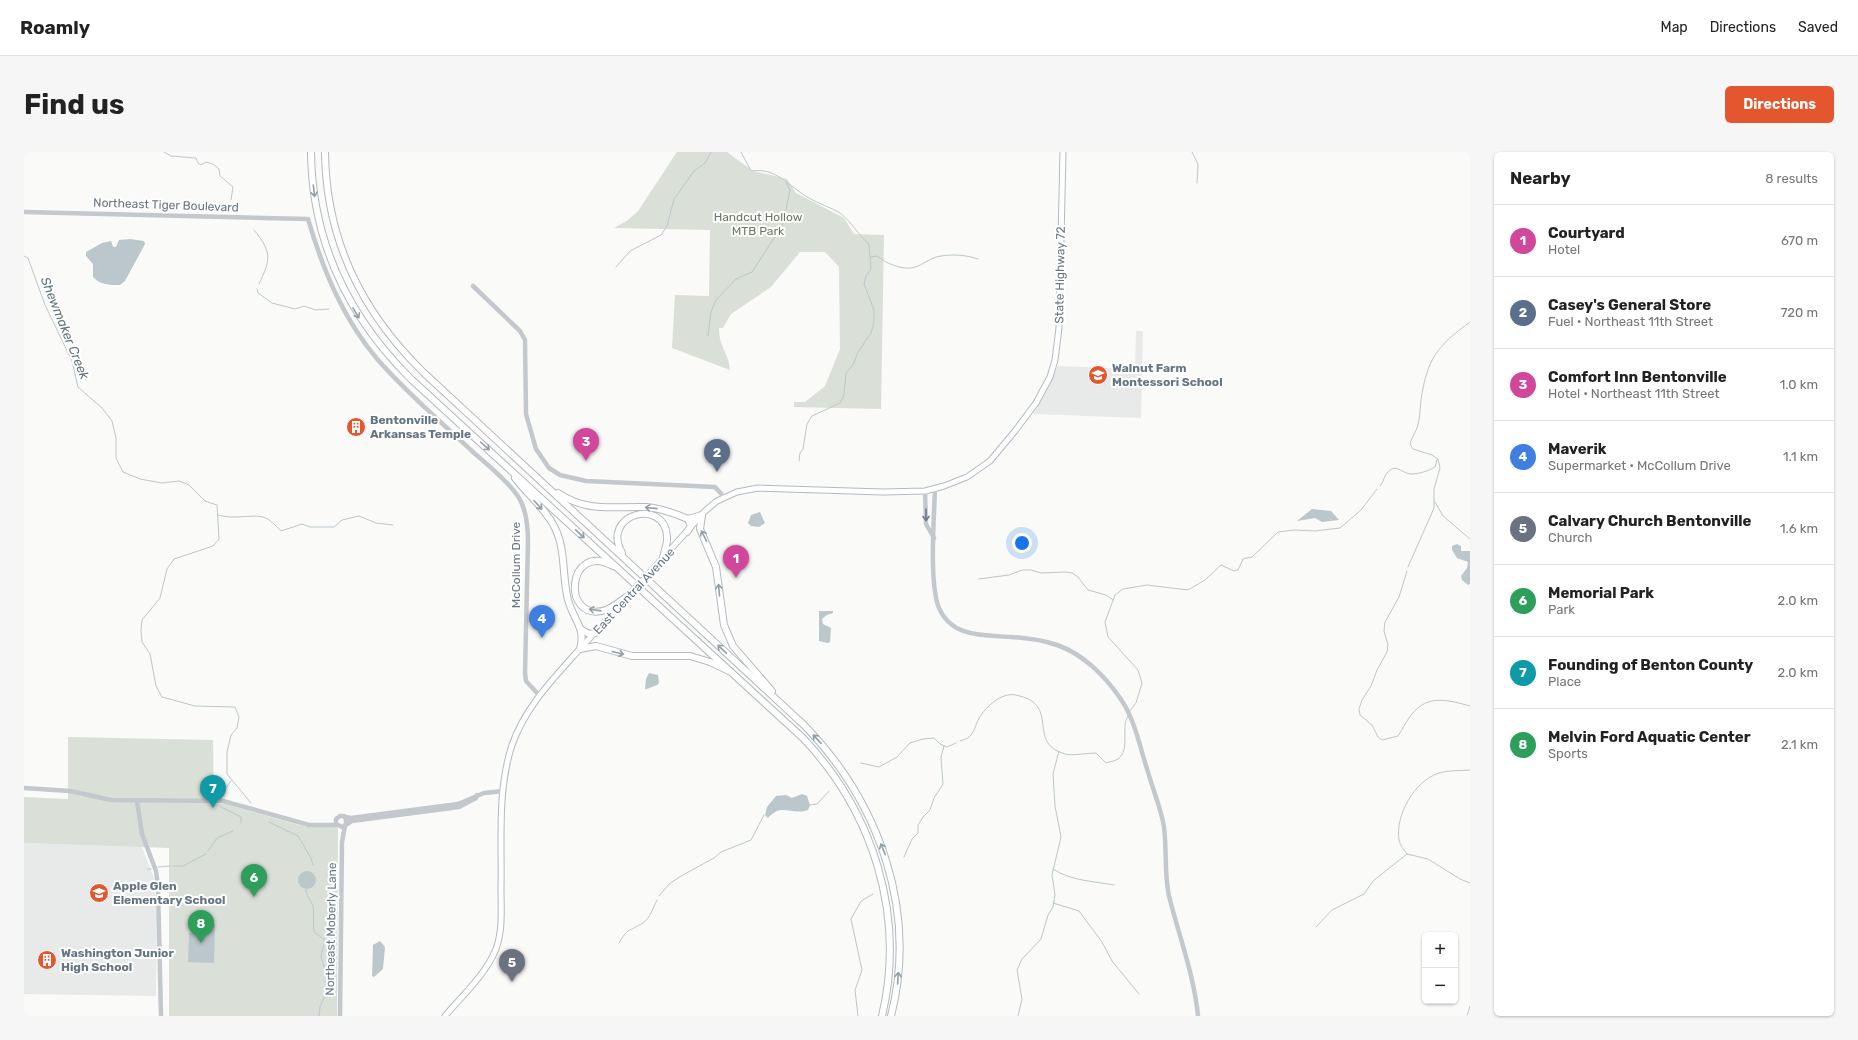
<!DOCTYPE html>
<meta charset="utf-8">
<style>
:root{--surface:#fff;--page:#f6f6f6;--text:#222;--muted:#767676;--line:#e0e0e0;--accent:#e4572e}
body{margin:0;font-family:Rubik,sans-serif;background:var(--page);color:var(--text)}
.controls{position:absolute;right:12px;bottom:12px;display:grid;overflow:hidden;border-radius:6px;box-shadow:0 1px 3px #0004}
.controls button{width:36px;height:36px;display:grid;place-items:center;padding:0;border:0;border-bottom:1px solid var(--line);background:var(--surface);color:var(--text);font:20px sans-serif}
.you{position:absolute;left:998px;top:391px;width:14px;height:14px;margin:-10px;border:3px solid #fff;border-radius:50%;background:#1a73e8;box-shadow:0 0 0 6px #1a73e833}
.badge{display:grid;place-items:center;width:26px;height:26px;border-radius:50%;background:var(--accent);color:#fff;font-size:13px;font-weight:700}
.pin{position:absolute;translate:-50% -33px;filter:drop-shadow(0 1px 2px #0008)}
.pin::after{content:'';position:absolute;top:21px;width:14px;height:12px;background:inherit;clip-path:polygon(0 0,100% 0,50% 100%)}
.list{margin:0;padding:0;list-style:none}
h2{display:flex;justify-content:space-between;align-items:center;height:52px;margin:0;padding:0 16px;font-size:17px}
h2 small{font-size:13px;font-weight:400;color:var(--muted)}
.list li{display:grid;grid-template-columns:26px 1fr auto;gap:12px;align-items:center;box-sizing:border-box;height:72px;padding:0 16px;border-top:1px solid var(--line)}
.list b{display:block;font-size:15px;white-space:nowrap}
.list p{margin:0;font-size:13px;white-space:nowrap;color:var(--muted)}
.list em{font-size:13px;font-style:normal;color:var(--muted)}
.map{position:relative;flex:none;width:1446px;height:864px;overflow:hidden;border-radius:6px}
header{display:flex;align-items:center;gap:24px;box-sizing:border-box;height:56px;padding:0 20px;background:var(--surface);border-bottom:1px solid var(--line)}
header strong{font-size:19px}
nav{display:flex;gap:22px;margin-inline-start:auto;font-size:14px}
.intro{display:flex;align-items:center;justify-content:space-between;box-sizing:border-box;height:96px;padding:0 24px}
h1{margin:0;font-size:28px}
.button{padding:10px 18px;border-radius:6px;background:var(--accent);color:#fff;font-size:14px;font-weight:700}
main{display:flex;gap:24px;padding:0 24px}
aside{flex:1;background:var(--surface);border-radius:6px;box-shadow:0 1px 3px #0004}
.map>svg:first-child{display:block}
.built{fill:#e8e9e9}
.green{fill:#dadfd7}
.water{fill:#bbc7cb}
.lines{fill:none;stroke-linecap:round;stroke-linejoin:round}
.stream{stroke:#bbc7cb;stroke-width:1}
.secondary-casing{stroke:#b3babf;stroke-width:7}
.motorway-casing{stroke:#b4b9bd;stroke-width:8}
.tertiary{stroke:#c3c8cc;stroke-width:4.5}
.secondary{stroke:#fff;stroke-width:5}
.motorway{stroke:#fff;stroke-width:6}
.secondary-bridge-casing{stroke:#b3babf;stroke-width:7;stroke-linecap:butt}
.secondary-bridge{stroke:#fff;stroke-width:5}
.oneway{stroke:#939fa8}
.oneway2{stroke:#6a7a87}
.labels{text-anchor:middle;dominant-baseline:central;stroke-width:4;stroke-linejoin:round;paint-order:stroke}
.street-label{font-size:12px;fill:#657683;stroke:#fff}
.park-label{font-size:12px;fill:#687a64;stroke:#fff}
.poi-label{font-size:12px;font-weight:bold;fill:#657683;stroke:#fff;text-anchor:start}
.water-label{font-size:13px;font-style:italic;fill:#60757c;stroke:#fff}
</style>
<header>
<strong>Roamly</strong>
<nav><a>Map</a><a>Directions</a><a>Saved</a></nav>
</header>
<div class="intro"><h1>Find us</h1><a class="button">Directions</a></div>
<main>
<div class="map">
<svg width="1446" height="864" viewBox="0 0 1446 864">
<rect width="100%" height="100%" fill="#fafaf8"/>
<!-- built -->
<g class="built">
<polygon points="1112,179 1119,179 1117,266 1009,262 1020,244 1034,214 1111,217"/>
<polygon points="0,691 118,695 130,726 133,767 132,844 0,842"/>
</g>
<!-- green -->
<g class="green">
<path d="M 653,0 L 703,0 L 729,19 L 763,27 L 772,41 L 820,66 L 830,82 L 860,83 L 857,257 L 770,255 L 770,250 L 781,250 L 801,234 L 816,197 L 815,115 L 801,100 L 776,100 L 747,135 L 707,162 L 699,176 L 695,176 C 695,196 705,201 706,218 L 648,196 L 651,143 L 685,144 L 686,78 L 590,76 L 604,68 L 614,59 Z"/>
<polygon points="44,585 189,588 190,651 201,652 282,675 308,674 314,676 313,864 145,864 145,696 0,691 0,645 44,647"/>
</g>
<!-- water -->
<g class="water">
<path d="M 106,87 L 120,89 L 121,92 L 101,129 L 96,133 C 85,133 77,133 69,125 L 69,112 L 62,104 L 62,100 L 78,91 L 87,89 L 89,95 L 92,95 L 95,88 Z"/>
<polygon points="1288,357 1307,359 1315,368 1298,370 1291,366 1273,369"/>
<polygon points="736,360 741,371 735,375 727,374 724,371 727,363"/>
<polygon points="1433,392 1437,394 1437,399 1446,399 1446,432 1444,433 1438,428 1437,424 1443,416 1444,410 1433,406 1428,398 1428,394"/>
<polygon points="795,459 809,459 809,461 803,463 798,467 799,472 807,476 806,490 804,491 795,489"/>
<polygon points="625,521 634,523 635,531 633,533 623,537 621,537 622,527"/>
<path d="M 778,642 L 783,644 L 786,653 L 784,658 C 767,664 758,650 744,666 L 741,663 L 743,655 L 752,644 L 762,643 L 768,646 Z"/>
<circle cx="283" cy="728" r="9"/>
<polygon points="170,771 191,772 190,811 164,810 165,781 170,781"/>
<polygon points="356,789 361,795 359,817 350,825 348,824 349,793"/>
</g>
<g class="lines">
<!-- stream -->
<g class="stream">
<polyline points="140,0 147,4 172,6 174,11 177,13 182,10 189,12 195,17 196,24 209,35 207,48"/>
<path d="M 717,0 L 727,19 C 753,15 765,35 785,46 C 795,52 806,55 816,61 C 827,69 834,83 845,92 L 847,117 L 842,124 L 840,132 L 850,158 L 850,170 L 847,181 L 834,200 L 829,213 L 822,221 L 820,243 L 816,251 L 788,264 L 783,272 L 779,297 L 776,301 L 775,309"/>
<polyline points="1168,0 1174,12 1173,31"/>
<path d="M 230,78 C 248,100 247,107 235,132"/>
<polyline points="0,104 4,106 21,153 48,209 54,235 78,256 88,269 92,286 92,306 99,320 116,327 138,331 155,329 165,333 181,349 193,353 195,387 189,394 150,407 143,417 136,446 118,468 117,478 118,490 126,502 132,534 138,545 171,554 211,555 215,565 213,576 207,583 203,600 203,622 227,651"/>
<path d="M 847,105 L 853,104 C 863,112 881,120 894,114 C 901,111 908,105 917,104 C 929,102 943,103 954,107"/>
<polyline points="592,115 606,99 637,83 643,74 650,47 670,19 681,11 687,0"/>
<polyline points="233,137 234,141 248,151 271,157 280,154 292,158 305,157"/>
<polyline points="684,184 687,160 692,148 712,127 728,120 759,72 766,38 762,30"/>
<path d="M 1356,334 C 1360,330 1360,323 1364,320 C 1372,311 1377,321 1387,322 C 1395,322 1404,319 1411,315 L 1413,308"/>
<polyline points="1411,350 1419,364 1446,387"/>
<path d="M 194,363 C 210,368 227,362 239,365 C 246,367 252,374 257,379 L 278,372 L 286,375 L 310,375 L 318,368 L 335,364 L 352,371 L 369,373"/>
<path d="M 1384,415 L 1410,356 L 1410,337 L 1416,316 L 1414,307 L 1408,303 L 1389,297 L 1386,292 C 1387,286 1391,282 1393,276 C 1396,267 1396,257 1397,248 C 1403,207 1413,194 1446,170"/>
<path d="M 1383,419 L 1375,445 L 1361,470 L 1360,479 L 1364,493 L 1363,500 L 1353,518 L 1347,534 L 1338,548 L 1335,557 L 1336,563 L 1348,573 L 1354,585 L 1358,588 L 1374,584 C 1379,577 1382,569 1388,562 C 1404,542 1424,548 1446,554"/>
<polyline points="955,427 985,423 998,418 1007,418 1017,421 1041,420 1048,421 1054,425 1064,438 1082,443 1089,448"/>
<polyline points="1106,559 1112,551 1118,531 1114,518 1084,485 1081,470 1091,443 1099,437 1123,433 1164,438 1181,428 1197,413 1210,419 1214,418 1219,407 1228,405 1254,380 1270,378 1291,379 1316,376 1337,358 1353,337"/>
<path d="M 936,589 C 939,588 943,587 945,585 C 950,581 952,572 955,566 C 962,555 977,540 992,543 C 1038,552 1001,591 1041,602 C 1048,604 1064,601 1072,601 L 1082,611 C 1085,610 1091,609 1094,607 C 1107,597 1096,576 1104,564"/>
<polyline points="837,611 855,615 873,605 886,591 899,587 910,586 916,592 923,595 932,591"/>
<path d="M 1446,618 C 1436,619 1424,618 1415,621 C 1390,629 1371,664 1375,688 C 1376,693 1380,698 1383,702 L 1404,707 L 1436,727 L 1446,731"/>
<polyline points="196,644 207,629"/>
<polyline points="786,653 793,652 805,639"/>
<polyline points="195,654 217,665 217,671"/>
<polyline points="245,670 274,684 287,706 289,713"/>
<polyline points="184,699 193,686 209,679"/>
<polyline points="880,705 888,687 894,681 894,673 899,665 906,658 910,646 919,632 917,605 920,594"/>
<polyline points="149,714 159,714 182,702"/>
<polyline points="134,715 146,714"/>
<polyline points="124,717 127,717"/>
<path d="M 1029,717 C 1047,729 1069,729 1090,733"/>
<path d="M 282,737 C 281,743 287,748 289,754 C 290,757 289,774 290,780 L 301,788 L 297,804 L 302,822 L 302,841 L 296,855 L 295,864"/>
<polyline points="635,744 645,732 657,724 690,706 697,700 727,688 740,663"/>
<polyline points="1029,751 1055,759 1078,790 1088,809 1115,842"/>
<polyline points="1292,775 1308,758 1340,742 1349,729 1383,702"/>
<path d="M 595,791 C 604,775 605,780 619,771 C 626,766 629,756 633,748"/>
<polyline points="834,864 831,838 838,818 827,767 837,749 849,742"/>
<polyline points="994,864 998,847 993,818 998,807 1017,787 1024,763 1029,755 1031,743 1028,723 1037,685 1031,654 1029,622 1035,599"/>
<polyline points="1443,864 1446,854"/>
</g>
<!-- secondary casing -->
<g class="secondary-casing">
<g id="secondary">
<polyline points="629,417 681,359 693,349 713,340 734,336 859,340 901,339 920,334 943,325 966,309 991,279 1012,251 1026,225 1031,208 1035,176 1039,0"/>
<path d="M 421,864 C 438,844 462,822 472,797 C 479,778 477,757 477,737 C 478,689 473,639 488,593 C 501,556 527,529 553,500 C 568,484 583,467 598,451"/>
</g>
</g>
<!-- motorway casing -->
<g class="motorway-casing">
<g id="motorway">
<path d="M 287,0 C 288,91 324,165 388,228 L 779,586 C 849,660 882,763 858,864"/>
<path d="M 301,0 C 302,88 337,159 399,220 L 780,573 C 855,650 894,758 867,864"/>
<path d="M 491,326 C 504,343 522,357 531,376 C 542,398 538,425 544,448 C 550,469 562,476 556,497 L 572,494 L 608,504 L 666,504 L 686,510 L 707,520"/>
<path d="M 534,341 C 564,361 589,354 622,355 C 637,356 650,361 664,367 L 678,363"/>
<polyline points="678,363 676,377 692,415 700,473 709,494 748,539"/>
<polyline points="663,380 667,374 664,367"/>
<path d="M 598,401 C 576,362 640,345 643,384 C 644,391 640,399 639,406"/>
<path d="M 589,414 C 543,388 536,472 582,458 C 590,455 598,448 605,443"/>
<polyline points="558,478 565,482 571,481"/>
</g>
</g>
<!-- tertiary -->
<g class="tertiary">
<path d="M 0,60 L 284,67 C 299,118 319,167 354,208 C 383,241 418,271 450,301 C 463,312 487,332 495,346 C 503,359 504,375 504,390 L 501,521 L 502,529 L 515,543"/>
<polyline points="449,134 496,179 501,188 502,262 512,297 525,316 536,323 562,329 691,335 700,345"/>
<path d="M 911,337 C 910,365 905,432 915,456 C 928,486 960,483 987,485 C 1003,486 1018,488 1033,493 C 1059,502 1081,524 1096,546 C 1111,567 1116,596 1124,620 C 1129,638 1137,656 1140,675 C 1143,698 1140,721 1145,744 C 1155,784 1170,823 1174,864"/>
<polyline points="901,339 902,372 910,386"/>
<polyline points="0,636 46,639 87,648 199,649 285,673 313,673"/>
<polyline points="113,649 118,682 132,719 134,734 137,864"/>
<polyline points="321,665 327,666 434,652 460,641 479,639"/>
<polyline points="322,673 322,667 320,664 316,664 312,667 312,672 318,675 328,669 435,655 452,646 453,643"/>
<polyline points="316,864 318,690 321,674"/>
</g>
<!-- secondary -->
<use href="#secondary" class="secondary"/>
<!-- motorway -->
<use href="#motorway" class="motorway"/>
<!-- secondary-bridge casing -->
<g class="secondary-bridge-casing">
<polyline id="secondary-bridge" points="605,443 629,417"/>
</g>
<!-- secondary-bridge -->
<use href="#secondary-bridge" class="secondary-bridge"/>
</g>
<!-- one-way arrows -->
<defs><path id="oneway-shaft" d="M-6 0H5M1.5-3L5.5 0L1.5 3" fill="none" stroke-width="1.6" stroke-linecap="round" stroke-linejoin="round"/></defs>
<g class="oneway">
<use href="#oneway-shaft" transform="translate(290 39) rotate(83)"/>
<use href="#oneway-shaft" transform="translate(332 161) rotate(59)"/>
<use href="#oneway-shaft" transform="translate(461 294) rotate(42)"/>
<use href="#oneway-shaft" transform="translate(514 353) rotate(48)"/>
<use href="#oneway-shaft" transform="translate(627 356) rotate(-174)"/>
<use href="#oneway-shaft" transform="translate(556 382) rotate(43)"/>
<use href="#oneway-shaft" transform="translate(680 384) rotate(-116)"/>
<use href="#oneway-shaft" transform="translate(695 438) rotate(-95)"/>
<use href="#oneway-shaft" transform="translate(571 458) rotate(-172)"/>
<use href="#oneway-shaft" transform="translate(698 497) rotate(-137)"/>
<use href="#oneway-shaft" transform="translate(594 501) rotate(14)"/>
<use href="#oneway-shaft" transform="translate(793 587) rotate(-133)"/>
<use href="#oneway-shaft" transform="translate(859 697) rotate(-112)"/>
<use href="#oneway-shaft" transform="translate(874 826) rotate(-86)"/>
</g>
<use class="oneway2" href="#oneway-shaft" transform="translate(902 363) rotate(90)"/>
<!-- icons -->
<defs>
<g id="school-disc" transform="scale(1)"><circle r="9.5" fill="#e4572e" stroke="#fff"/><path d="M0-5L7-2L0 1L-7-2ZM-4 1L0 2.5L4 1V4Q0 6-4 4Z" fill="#fff"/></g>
<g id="building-disc" transform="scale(1)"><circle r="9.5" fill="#e4572e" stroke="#fff"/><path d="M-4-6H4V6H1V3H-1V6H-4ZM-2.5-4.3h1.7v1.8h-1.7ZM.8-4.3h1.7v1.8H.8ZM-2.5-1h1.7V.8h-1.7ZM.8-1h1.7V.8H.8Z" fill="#fff"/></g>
</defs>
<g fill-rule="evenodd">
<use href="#school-disc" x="1074" y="223"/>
<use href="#building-disc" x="332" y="275"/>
<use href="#school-disc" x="75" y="741"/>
<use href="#building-disc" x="23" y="808"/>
</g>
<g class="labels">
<!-- street labels -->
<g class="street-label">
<text transform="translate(142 53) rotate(2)">Northeast Tiger Boulevard</text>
<text transform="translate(1036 123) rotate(-89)">State Highway 72</text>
<text transform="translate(492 413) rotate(-90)">McCollum Drive</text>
<text transform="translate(610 439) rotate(-47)">East Central Avenue</text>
<text transform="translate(307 777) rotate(-89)">Northeast Moberly Lane</text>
</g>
<!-- park labels -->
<g class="park-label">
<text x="734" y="65">Handcut Hollow<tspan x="734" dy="14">MTB Park</tspan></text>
</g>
<!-- poi labels -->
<g class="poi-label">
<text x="1088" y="216">Walnut Farm<tspan x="1088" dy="14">Montessori School</tspan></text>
<text x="346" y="268">Bentonville<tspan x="346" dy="14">Arkansas Temple</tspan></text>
<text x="89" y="734">Apple Glen<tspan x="89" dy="14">Elementary School</tspan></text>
<text x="37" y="801">Washington Junior<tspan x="37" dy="14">High School</tspan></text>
</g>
<!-- water labels -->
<g class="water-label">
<text transform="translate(41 176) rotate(68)">Shewmaker Creek</text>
</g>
</g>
</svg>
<div class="controls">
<button>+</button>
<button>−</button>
</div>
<div class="you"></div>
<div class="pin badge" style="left:712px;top:426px;background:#d1479c">1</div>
<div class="pin badge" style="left:693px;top:320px;background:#5c6f8a">2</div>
<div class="pin badge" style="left:562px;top:309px;background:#d1479c">3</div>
<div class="pin badge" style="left:518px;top:486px;background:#3f7fe0">4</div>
<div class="pin badge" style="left:488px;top:830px;background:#6b7280">5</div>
<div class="pin badge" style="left:230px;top:745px;background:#2e9e5b">6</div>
<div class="pin badge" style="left:189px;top:656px;background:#0f9aa8">7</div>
<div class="pin badge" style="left:177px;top:791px;background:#2e9e5b">8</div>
</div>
<aside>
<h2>Nearby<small>8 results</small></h2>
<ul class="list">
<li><span class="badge" style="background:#d1479c">1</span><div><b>Courtyard</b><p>Hotel</p></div><em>670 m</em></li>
<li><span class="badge" style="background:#5c6f8a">2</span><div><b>Casey's General Store</b><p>Fuel · Northeast 11th Street</p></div><em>720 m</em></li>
<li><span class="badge" style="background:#d1479c">3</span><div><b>Comfort Inn Bentonville</b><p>Hotel · Northeast 11th Street</p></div><em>1.0 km</em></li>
<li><span class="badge" style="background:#3f7fe0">4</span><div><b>Maverik</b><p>Supermarket · McCollum Drive</p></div><em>1.1 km</em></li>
<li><span class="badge" style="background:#6b7280">5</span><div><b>Calvary Church Bentonville</b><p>Church</p></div><em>1.6 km</em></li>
<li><span class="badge" style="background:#2e9e5b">6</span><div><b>Memorial Park</b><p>Park</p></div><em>2.0 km</em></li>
<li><span class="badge" style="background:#0f9aa8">7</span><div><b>Founding of Benton County</b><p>Place</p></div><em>2.0 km</em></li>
<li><span class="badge" style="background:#2e9e5b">8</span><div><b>Melvin Ford Aquatic Center</b><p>Sports</p></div><em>2.1 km</em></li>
</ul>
</aside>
</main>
